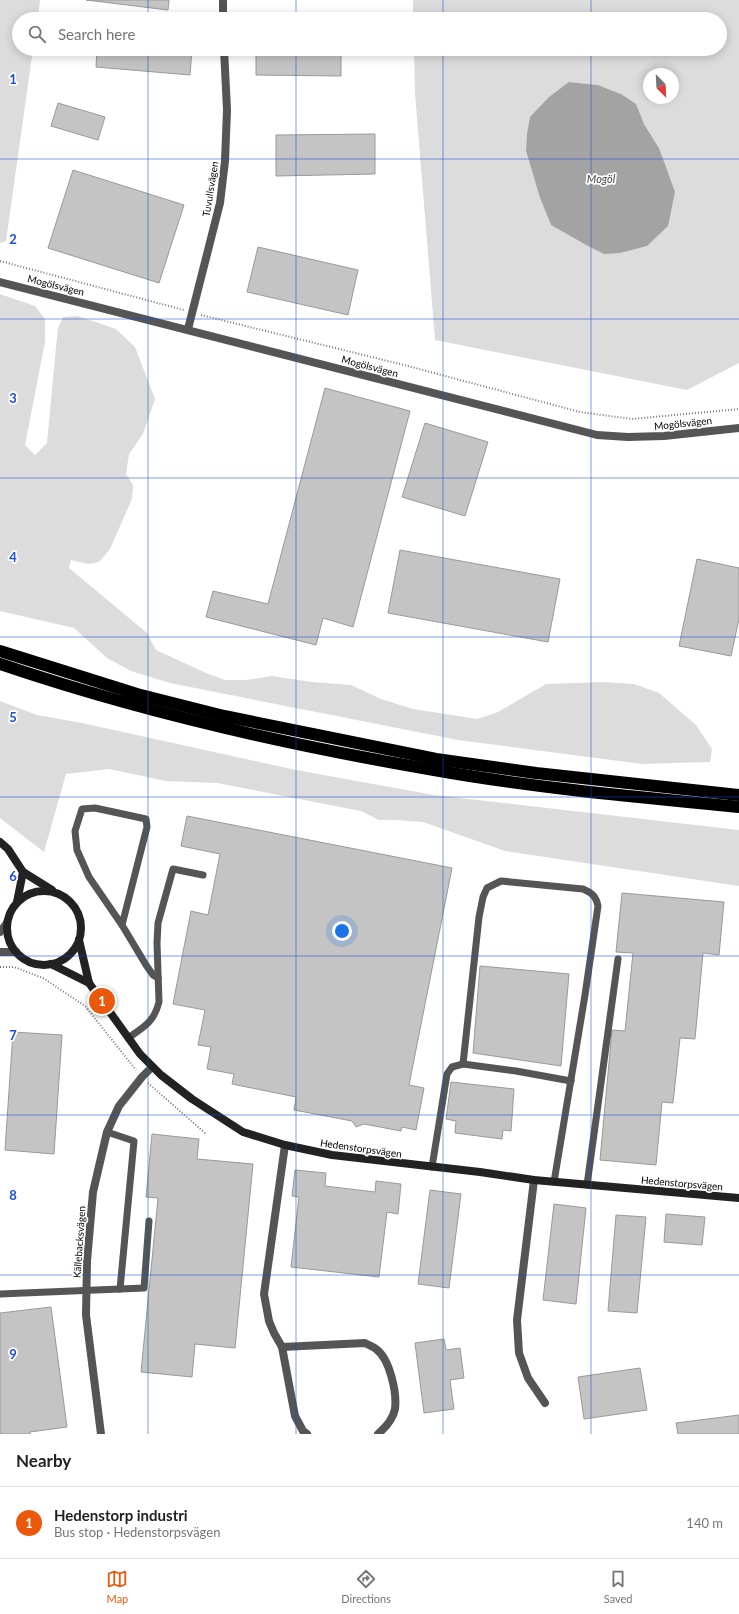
<!DOCTYPE html>
<meta charset="utf-8">
<style>
:root{--surface:#fff;--page:#f2f2f2;--text:#202124;--muted:#757577;--line:#e0e0e0;--accent:#ea580c}
body{margin:0;font-family:Lato,sans-serif;background:var(--page);color:var(--text)}
.compass{position:absolute;left:643px;top:68px;width:36px;height:36px;border-radius:50%;background:var(--surface);box-shadow:0 2px 10px #0003;rotate:156deg}
.you{position:absolute;left:342px;top:931px;width:14px;height:14px;margin:-10px;border:3px solid #fff;border-radius:50%;background:#1a73e8;box-shadow:0 0 0 6px #1a73e833}
.badge{display:grid;place-items:center;width:26px;height:26px;border-radius:50%;background:var(--accent);color:#fff;font-size:13px;font-weight:700}
.pin{position:absolute;translate:-50% -50%;border:2px solid #fff;box-shadow:0 1px 4px #0006}
.list{margin:0;padding:0;list-style:none}
h2{display:flex;justify-content:space-between;align-items:center;height:52px;margin:0;padding:0 16px;font-size:17px}
h2 small{font-size:13px;font-weight:400;color:var(--muted)}
.list li{display:grid;grid-template-columns:26px 1fr auto;gap:12px;align-items:center;box-sizing:border-box;height:72px;padding:0 16px;border-top:1px solid var(--line)}
.list b{display:block;font-size:15px;white-space:nowrap}
.list p{margin:0;font-size:13px;white-space:nowrap;color:var(--muted)}
.list em{font-size:13px;font-style:normal;color:var(--muted)}
.icon{flex:none;width:22px;height:22px;fill:none;stroke:currentColor;stroke-width:2;stroke-linecap:round;stroke-linejoin:round}
.map{position:relative;flex:none;width:739px;height:1434px;overflow:hidden}
.search{position:absolute;background:var(--surface);box-shadow:0 2px 10px #0003;left:12px;right:12px;top:12px;height:44px;display:flex;align-items:center;gap:10px;box-sizing:border-box;padding:0 14px;border-radius:22px;color:var(--muted);font-size:15px}
.sheet{height:124px;background:var(--surface)}
nav{display:flex;justify-content:space-around;align-items:center;box-sizing:border-box;height:56px;border-top:1px solid var(--line);background:var(--surface);font-size:11px;color:var(--muted)}
nav a{display:grid;justify-items:center;gap:2px}
nav .on{color:var(--accent)}
.map>svg:first-child{display:block}
.green{fill:#dcdcdc;fill-rule:evenodd}
.water{fill:#a3a3a3}
.building{fill:#c4c4c4;stroke:#999}
.lines{fill:none;stroke-linecap:round;stroke-linejoin:round}
.path{stroke:#777;stroke-width:2;stroke-dasharray:1 2;stroke-linecap:butt}
.lane{stroke:#555;stroke-width:7}
.street{stroke:#555;stroke-width:8}
.secondary{stroke:#222;stroke-width:8}
.highway{stroke:#000;stroke-width:12}
.grid{fill:none;stroke:#1d4ed8;stroke-width:1;stroke-opacity:0.55}
.labels{text-anchor:middle;dominant-baseline:central;stroke-width:3.5;stroke-linejoin:round;paint-order:stroke}
.street-label{font-size:10px;fill:#000;stroke:#fff}
.water-label{font-size:11px;font-style:italic;fill:#444;stroke:#fff}
.grid-label{font-size:13px;text-anchor:middle;font-weight:bold;fill:#1d4ed8;stroke:#fff;stroke-width:3.5;stroke-linejoin:round;paint-order:stroke}
</style>
<div class="map">
<svg width="739" height="1434" viewBox="0 0 739 1434">
<rect width="100%" height="100%" fill="#fff"/>
<!-- green -->
<g class="green">
<polygon points="0,0 40,0 38,19 19,19 19,49 33,49 6,241 0,243"/>
<path d="M 413,0 L 739,0 L 739,363 L 687,390 L 435,340 L 415,93 L 414,49 L 720,49 L 720,19 L 413,19 ZM 649,74 L 673,74 L 673,98 L 649,98 ZM 569,82 L 598,85 L 621,94 L 635,104 L 644,124 L 659,148 L 551,225 L 540,198 L 526,151 Z"/>
<polygon points="0,294 35,306 45,319 45,342 25,445 35,455 47,443 56,347 58,328 63,317 78,316 116,329 135,347 155,399 143,434 129,454 126,474 133,485 132,499 110,549 99,562 88,564 71,560 69,568 147,633 156,650 206,673 225,680 246,680 272,676 312,682 351,685 381,699 413,709 477,719 498,712 546,684 602,682 634,684 659,693 696,725 712,749 710,762 642,764 458,740 170,683 131,671 107,658 74,628 0,611"/>
<polygon points="0,701 37,715 82,723 296,770 434,795 739,830 739,886 505,851 423,822 395,820 379,820 361,811 217,783 166,781 109,769 66,774 44,852 0,818"/>
</g>
<!-- water -->
<polygon class="water" points="569,82 598,85 621,94 636,104 644,124 659,148 675,192 668,226 647,246 620,253 604,254 588,246 551,225 540,198 526,151 527,134 530,117 549,97"/>
<!-- building -->
<g class="building">
<polygon points="86,0 169,0 168,10"/>
<polygon points="97,49 192,49 190,75 96,67"/>
<polygon points="256,49 341,49 341,76 256,75"/>
<polygon points="58,103 105,117 98,140 51,126"/>
<polygon points="375,134 375,174 276,176 276,135"/>
<polygon points="73,170 184,205 159,283 48,248"/>
<polygon points="258,247 358,270 348,315 247,292"/>
<polygon points="325,388 410,411 353,627 323,618 316,645 206,617 213,591 268,604"/>
<polygon points="425,423 488,442 465,516 402,497"/>
<polygon points="400,550 560,579 548,642 388,613"/>
<polygon points="697,559 739,568 739,619 731,656 679,646"/>
<polygon points="187,816 452,868 409,1085 424,1088 416,1130 402,1127 401,1131 364,1124 356,1127 352,1121 294,1110 296,1097 232,1084 234,1074 207,1069 211,1047 198,1045 205,1010 173,1004 191,911 208,915 220,854 181,846"/>
<polygon points="622,893 724,902 719,955 703,953 695,1039 680,1038 673,1103 662,1102 656,1165 600,1160 612,1030 625,1031 633,953 616,952"/>
<polygon points="480,966 569,974 561,1066 473,1053"/>
<polygon points="13,1032 62,1035 54,1154 5,1150"/>
<polygon points="451,1082 514,1089 511,1131 503,1130 502,1139 455,1133 456,1121 446,1119"/>
<polygon points="152,1134 199,1139 197,1159 253,1164 235,1348 195,1344 192,1377 141,1372 158,1198 146,1197"/>
<polygon points="295,1170 326,1173 325,1186 375,1192 376,1181 401,1184 398,1214 387,1212 379,1277 291,1267 299,1197 292,1196"/>
<polygon points="430,1190 461,1194 449,1288 418,1284"/>
<polygon points="554,1204 586,1208 576,1304 543,1300"/>
<polygon points="666,1214 705,1217 702,1245 664,1242"/>
<polygon points="616,1215 646,1217 637,1313 608,1311"/>
<polygon points="51,1307 67,1427 30,1432 30,1434 0,1434 0,1313"/>
<polygon points="444,1339 446,1350 460,1348 464,1378 450,1380 454,1409 424,1413 415,1343"/>
<polygon points="640,1368 647,1410 584,1419 578,1377"/>
<polygon points="739,1415 739,1434 678,1434 676,1423"/>
</g>
<g class="lines">
<!-- path -->
<g class="path">
<polyline points="0,261 184,310"/>
<polyline points="201,315 404,365 580,412 632,419 739,409"/>
<polyline points="0,967 14,967 43,978 85,1006 136,1070"/>
<polyline points="148,1083 206,1134"/>
</g>
<!-- lane -->
<g class="lane">
<polyline points="122,925 147,827 146,819 95,808 82,809 75,831 77,850 89,877 122,925 146,965 153,975 158,978"/>
<path d="M 128,1038 C 144,1027 154,1022 159,1002 L 157,943 L 158,923 L 173,869 L 203,875"/>
<polyline points="463,1064 516,1071 571,1081"/>
<path d="M 432,1167 L 447,1074 L 452,1067 L 463,1064 L 479,917 L 483,897 L 487,888 L 501,881 L 583,889 C 592,893 596,896 598,906 L 585,995 L 554,1182"/>
<polyline points="587,1185 618,959"/>
<polyline points="120,1289 144,1288 149,1221"/>
<polyline points="0,1294 120,1289 134,1141 107,1132"/>
</g>
<!-- street -->
<g class="street">
<polyline points="223,0 223,19"/>
<polyline points="0,282 597,435 628,437 664,436 739,428"/>
<polyline points="188,329 220,203 225,161 227,110 224,49"/>
<polyline points="0,932 7,923"/>
<polyline points="0,952 16,952"/>
<polyline points="285,1145 264,1294 269,1321 274,1333 282,1347 295,1416 303,1431 307,1434"/>
<polyline points="534,1180 517,1320 519,1353 528,1378 545,1403"/>
<path d="M 282,1347 L 365,1343 C 368,1345 373,1346 376,1349 C 390,1359 397,1393 395,1409 C 393,1419 385,1428 378,1434"/>
<polyline points="101,1434 86,1315 87,1261 93,1192 107,1132 119,1106 142,1077 152,1067"/>
</g>
<!-- secondary -->
<g class="secondary">
<polyline points="0,842 8,849 23,872 17,902"/>
<polyline points="23,872 52,890"/>
<circle cx="44" cy="928" r="37"/>
<polyline points="79,940 89,983 140,1054 161,1075 192,1099 243,1132 285,1145 332,1155 480,1172 534,1180 739,1198"/>
<polyline points="51,964 89,983"/>
</g>
<!-- highway -->
<g class="highway">
<polyline points="0,651 137,694 224,716 436,759 536,773 739,795"/>
<path d="M 0,664 C 141,712 287,745 434,770 C 535,788 637,797 739,807"/>
</g>
</g>
<!-- grid -->
<path class="grid" d="M 148,0 L 148,19M 296,0 L 296,19M 443,0 L 443,19M 591,0 L 591,19M 148,49 L 148,1434M 296,49 L 296,1434M 443,49 L 443,1434M 591,49 L 591,1434M 0,159 L 739,159M 0,319 L 739,319M 0,478 L 739,478M 0,637 L 739,637M 0,797 L 739,797M 0,956 L 739,956M 0,1115 L 739,1115M 0,1275 L 739,1275"/>
<g class="labels">
<!-- street labels -->
<g class="street-label">
<text transform="translate(210 189) rotate(-81)">Tuvullsvägen</text>
<text transform="translate(56 285) rotate(14)">Mogölsvägen</text>
<text transform="translate(370 366) rotate(15)">Mogölsvägen</text>
<text transform="translate(683 423) rotate(-6)">Mogölsvägen</text>
<text transform="translate(361 1148) rotate(8)">Hedenstorpsvägen</text>
<text transform="translate(682 1183) rotate(5)">Hedenstorpsvägen</text>
<text transform="translate(79 1242) rotate(-86)">Källebacksvägen</text>
</g>
<!-- water labels -->
<g class="water-label">
<text x="601" y="178">Mogöl</text>
</g>
</g>
<g class="grid-label">
<text x="13" y="84">1</text>
<text x="13" y="244">2</text>
<text x="13" y="403">3</text>
<text x="13" y="562">4</text>
<text x="13" y="722">5</text>
<text x="13" y="881">6</text>
<text x="13" y="1040">7</text>
<text x="13" y="1200">8</text>
<text x="13" y="1359">9</text>
</g>
</svg>
<svg class="compass" viewBox="-18 -18 36 36"><path d="M0-13l5 13h-10z" fill="#e53935"/><path d="M0 13l5-13h-10z" fill="#757577"/></svg>
<div class="you"></div>
<div class="pin badge" style="left:102px;top:1001px">1</div>
<div class="search"><svg class="icon" aria-label="search" viewBox="0 0 24 24"><circle cx="10" cy="10" r="6"/><path d="M15 15l6 6"/></svg>Search here</div>
</div>
<section class="sheet">
<h2>Nearby<small></small></h2>
<ul class="list">
<li><span class="badge">1</span><div><b>Hedenstorp industri</b><p>Bus stop · Hedenstorpsvägen</p></div><em>140 m</em></li>
</ul>
</section>
<nav>
<a class="on"><svg class="icon" aria-label="map" viewBox="0 0 24 24"><path d="M3 6l6-2 6 2 6-2v14l-6 2-6-2-6 2zM9 4v14M15 6v14"/></svg>Map</a>
<a><svg class="icon" aria-label="directions" viewBox="0 0 24 24"><path d="M12 3l9 9-9 9-9-9zM9 14v-3h6M13 9l2 2-2 2"/></svg>Directions</a>
<a><svg class="icon" aria-label="saved" viewBox="0 0 24 24"><path d="M7 4h10v16l-5-4-5 4z"/></svg>Saved</a>
</nav>
